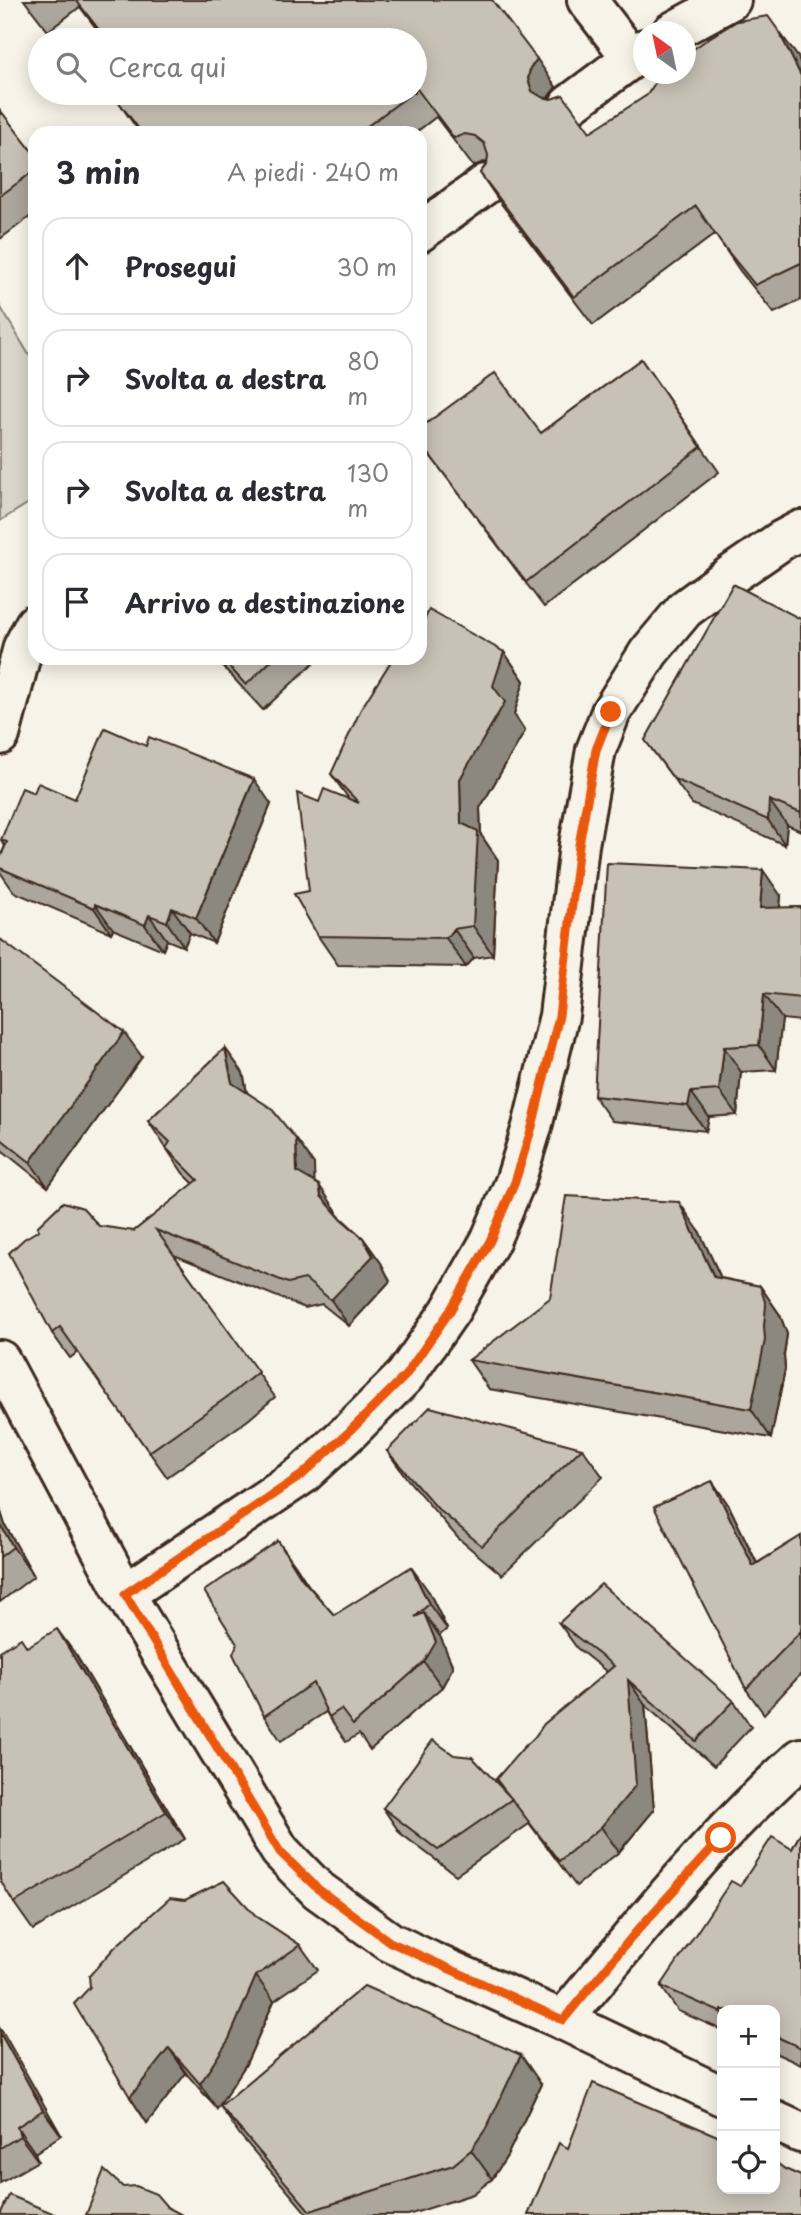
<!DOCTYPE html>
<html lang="it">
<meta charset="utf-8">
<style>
:root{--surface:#fff;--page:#f2f2f3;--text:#2b2b33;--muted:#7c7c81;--line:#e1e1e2}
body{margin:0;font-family:"Playpen Sans",sans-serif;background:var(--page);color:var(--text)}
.controls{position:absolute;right:21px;bottom:21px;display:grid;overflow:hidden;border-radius:14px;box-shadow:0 4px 18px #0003}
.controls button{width:63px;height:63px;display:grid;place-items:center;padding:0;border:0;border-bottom:2px solid var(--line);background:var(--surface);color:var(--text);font:35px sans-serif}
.compass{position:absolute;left:633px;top:21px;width:63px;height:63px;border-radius:50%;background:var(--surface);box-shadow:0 4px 18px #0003;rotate:327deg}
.stop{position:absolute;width:21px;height:21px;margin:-16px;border:5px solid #ea580c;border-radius:50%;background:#fff}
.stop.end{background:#ea580c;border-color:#fff;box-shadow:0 2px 7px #0008}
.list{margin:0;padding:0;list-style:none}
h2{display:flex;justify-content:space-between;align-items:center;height:91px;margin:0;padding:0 28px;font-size:30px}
h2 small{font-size:23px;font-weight:400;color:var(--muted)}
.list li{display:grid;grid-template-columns:46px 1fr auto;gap:21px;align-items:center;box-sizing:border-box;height:98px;margin:0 14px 14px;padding:0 14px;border:2px solid var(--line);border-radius:21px}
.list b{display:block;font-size:26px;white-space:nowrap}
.list em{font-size:23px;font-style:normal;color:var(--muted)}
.icon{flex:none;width:38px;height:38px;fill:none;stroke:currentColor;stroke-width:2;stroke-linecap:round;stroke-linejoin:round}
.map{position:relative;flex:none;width:801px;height:2215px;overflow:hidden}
.search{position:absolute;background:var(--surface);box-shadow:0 4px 18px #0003;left:28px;top:28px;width:399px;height:77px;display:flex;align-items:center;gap:18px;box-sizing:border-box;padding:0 24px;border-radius:38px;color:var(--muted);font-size:26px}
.panel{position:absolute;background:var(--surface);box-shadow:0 4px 18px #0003;left:28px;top:126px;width:399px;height:539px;border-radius:21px}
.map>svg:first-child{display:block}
.green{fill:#dbd6cb;stroke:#8b8074;stroke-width:2}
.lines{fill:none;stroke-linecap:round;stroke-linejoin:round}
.street-casing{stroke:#3b2a1e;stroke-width:44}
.street{stroke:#f7f3e8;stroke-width:38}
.wall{fill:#aca69d;stroke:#3b2a1e;stroke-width:2}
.shaded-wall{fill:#8c877f;stroke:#3b2a1e;stroke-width:2}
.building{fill:#c8c1b6;stroke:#3b2a1e;stroke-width:2}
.route{stroke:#ea580c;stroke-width:9}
</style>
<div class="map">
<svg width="801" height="2215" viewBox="0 0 801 2215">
<rect width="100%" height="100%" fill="#f7f3e8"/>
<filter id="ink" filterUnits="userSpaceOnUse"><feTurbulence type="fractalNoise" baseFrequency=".0143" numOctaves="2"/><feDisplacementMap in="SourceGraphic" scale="14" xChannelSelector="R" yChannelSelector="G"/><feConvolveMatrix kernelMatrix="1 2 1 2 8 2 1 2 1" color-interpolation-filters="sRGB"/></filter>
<g filter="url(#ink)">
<!-- green -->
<polygon class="green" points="0,306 35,365 35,499 0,521"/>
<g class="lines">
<!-- street casing -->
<g class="street-casing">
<g id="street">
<polyline points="587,0 631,57"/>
<polyline points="672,32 731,0"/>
<polyline points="569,105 644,49"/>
<polyline points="420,232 486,184"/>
<polyline points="0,735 23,647 35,624"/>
<polyline points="0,1360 125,1594 280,1851 318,1890 390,1942 430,1961 563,2020 722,2096"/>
<polyline points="125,1594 302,1475 350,1431 405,1376 450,1311 490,1241 515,1182 532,1127 559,1016 579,845 596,750 611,712 649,652 685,609 731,575 782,540 801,530"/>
<path d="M 563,2020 C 638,1929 713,1836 801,1758"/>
<polyline points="775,2121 801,2133"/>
</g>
</g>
<!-- street -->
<use href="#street" class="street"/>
</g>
<!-- wall -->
<g class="wall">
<polygon points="24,0 492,0 556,87 549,96 549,98 590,132 798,57 801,64 801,300 774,313 740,271 715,234 593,325 499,201 480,173 487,163 484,162 473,166 436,117 415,133 140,133 115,97 121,93 415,93 415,40 105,40 80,7 48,31"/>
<polygon points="0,110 35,155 35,213 0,239"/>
<polygon points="641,359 719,472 544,607 420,442 541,433"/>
<polygon points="801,619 801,831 787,825 785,845 692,804 645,740"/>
<polygon points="504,652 524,681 514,714 525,731 480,808 481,835 498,860 493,955 474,958 466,967 338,965 318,936 309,891 319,802 349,799 331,774"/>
<polygon points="215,658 319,658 263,710"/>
<polygon points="34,793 75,799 271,804 214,943 190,933 184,947 167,940 163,950 113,929 111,933 14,892 0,872 0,858 5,846 1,840"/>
<polygon points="781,896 780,908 801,907 801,1021 782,1019 776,1070 741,1072 737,1115 709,1117 706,1131 612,1121 594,1096"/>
<polygon points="0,939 142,1057 48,1187 3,1151 0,1147"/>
<polygon points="225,1048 243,1073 247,1092 296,1139 314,1164 314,1182 336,1210 337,1214 363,1238 381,1263 390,1281 349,1326 322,1304 305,1308 174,1255 275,1397 248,1420 167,1477 78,1352 70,1358 52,1333 134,1231 194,1184 183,1173 148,1121"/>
<polygon points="699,1231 721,1278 760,1286 780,1315 787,1334 784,1355 785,1369 771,1438 489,1389 469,1360"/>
<polygon points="582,1448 603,1477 502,1575 458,1538 408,1480 387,1451"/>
<polygon points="712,1481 729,1506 757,1563 801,1536 801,1674 764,1714 746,1689"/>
<polygon points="0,1509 5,1525 34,1576 0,1602"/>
<polygon points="278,1541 309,1586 334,1615 429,1592 447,1629 439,1636 453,1667 442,1687 370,1750 359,1734 346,1742 329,1717 326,1712 281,1741 264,1716"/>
<polygon points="559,1623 734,1701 751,1727 714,1766 645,1705 654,1810 619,1852 576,1886 529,1823 529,1824 456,1875 400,1833 383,1808 507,1795 496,1779 534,1738 607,1672 577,1648"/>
<polygon points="27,1647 76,1655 185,1839 33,1930 14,1903"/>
<polygon points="801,1832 801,2065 775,2053 775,2010 722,2010 722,2030 678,2011 661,1986 740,1886 792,1849"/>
<polygon points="256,1916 300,1945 318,1970 274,2001 246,2064 217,2109 186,2073 147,2123 130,2097"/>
<polygon points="0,2029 61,2135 35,2153 38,2161 0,2183"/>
<polygon points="541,2084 507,2156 492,2179 473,2194 408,2215 308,2215 240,2135 220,2106"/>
</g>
<!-- shaded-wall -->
<g class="shaded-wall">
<polygon points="778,30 798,57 801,64 801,76"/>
<polygon points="537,59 556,87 549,96 547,107 532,91 528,79 530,68"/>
<polygon points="504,652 524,681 514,714 525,731 480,808 481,835 498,860 493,955 473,926 461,823 460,779"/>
<polygon points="254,779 271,804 214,943 196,918"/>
<polygon points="769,800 787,825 785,845 768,820"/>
<polygon points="763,870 781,896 777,933 760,908"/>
<polygon points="95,904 113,929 111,933 94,908"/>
<polygon points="172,908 190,933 184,947 167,922"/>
<polygon points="149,915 167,940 163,950 145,925"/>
<polygon points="454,929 474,958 466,967 446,938"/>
<polygon points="764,994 782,1019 776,1070 759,1045"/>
<polygon points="124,1032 142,1057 48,1187 30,1162"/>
<polygon points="724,1047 741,1072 737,1115 719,1090"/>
<polygon points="225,1048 243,1073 250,1108 232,1083"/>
<polygon points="691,1092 709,1117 706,1131 688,1106"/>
<polygon points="296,1139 314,1164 315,1197 297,1172"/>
<polygon points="319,1185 336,1210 339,1221 321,1196"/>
<polygon points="679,1202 699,1231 734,1306 714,1277"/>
<polygon points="363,1238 381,1263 390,1281 349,1326 331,1300"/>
<polygon points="760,1286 780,1315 787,1334 784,1355 785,1369 771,1438 751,1409"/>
<polygon points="712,1481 729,1506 770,1591 753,1566"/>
<polygon points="0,1509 5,1525 34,1576 13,1547 0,1524"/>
<polygon points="278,1541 296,1566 320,1604 302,1579"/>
<polygon points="411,1567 429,1592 447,1629 429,1604"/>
<polygon points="424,1613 441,1638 453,1667 442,1687 424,1662"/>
<polygon points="57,1629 76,1655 185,1839 166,1812"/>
<polygon points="628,1680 645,1705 654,1810 619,1852 601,1827"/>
<polygon points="256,1976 274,2001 246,2064 217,2109 200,2084"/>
<polygon points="0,2029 4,2034 61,2135 43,2110 0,2033"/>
<polygon points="169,2048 186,2073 147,2123 130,2097"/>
<polygon points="521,2055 541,2084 507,2156 492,2179 471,2150"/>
<polygon points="17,2127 35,2153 38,2161 20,2136"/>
</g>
<!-- building -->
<g class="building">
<polygon points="76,0 492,0 537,59 530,68 528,79 532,91 542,97 551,99 563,95 590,132 647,95 661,74 685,74 685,55 709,38 737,21 768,16 778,30 801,76 801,263 755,285 721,243 696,206 574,297 480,173 487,164 488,155 484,143 475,136 465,134 454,138 417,89 415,90 415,40 107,40"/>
<polygon points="121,93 412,93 358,133 142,133 115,97"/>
<polygon points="0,110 35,155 35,170 0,196"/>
<polygon points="641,359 701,447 526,582 420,442 420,428 495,373 541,433"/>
<polygon points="733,584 801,619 801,813 769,800 768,820 674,779 645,740"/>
<polygon points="429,610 504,652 493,686 505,702 460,779 461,823 478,831 473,926 454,929 446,938 318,936 294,894 309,891 297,793 319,802 324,789 359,803 331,774 361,709 393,658 420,658 420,629"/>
<polygon points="221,658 274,658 246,685"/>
<polygon points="105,728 146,746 149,737 254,779 196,918 172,908 167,922 149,915 145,925 95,904 94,908 0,868 0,858 7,842 1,840 22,788 34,793 38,783 75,799"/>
<polygon points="607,863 763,870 760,908 801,907 801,998 764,994 759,1045 724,1047 719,1090 691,1092 688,1106 594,1096"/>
<polygon points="0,939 124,1032 30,1162 0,1138"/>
<polygon points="225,1048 232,1083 271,1108 296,1139 297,1172 319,1185 321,1196 341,1219 363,1238 373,1256 331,1300 305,1279 288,1283 156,1230 258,1372 230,1395 149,1452 60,1327 52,1333 9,1253 24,1239 39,1230 37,1227 63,1202 83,1208 99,1226 134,1231 198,1180 166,1148 170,1142 148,1121"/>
<polygon points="566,1196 679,1202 714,1277 760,1286 766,1305 764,1326 765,1340 751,1409 469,1360 550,1298"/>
<polygon points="430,1407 582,1448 482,1546 438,1509 387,1451"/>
<polygon points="712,1481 753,1566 801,1536 801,1631 746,1689 654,1507"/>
<polygon points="0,1524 13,1547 0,1557"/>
<polygon points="278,1541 302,1579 334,1615 411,1567 429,1604 415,1617 424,1613 436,1642 424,1662 353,1725 341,1709 329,1717 313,1683 264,1716 233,1654 237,1644 204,1591"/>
<polygon points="601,1584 734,1701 696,1741 628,1680 636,1785 601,1827 559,1861 496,1779 523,1748 534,1738 544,1724 614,1666 559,1623"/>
<polygon points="57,1629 166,1812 14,1903 0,1880 0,1651 21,1638 27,1647"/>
<polygon points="433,1740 454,1755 472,1757 512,1799 438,1850 383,1808"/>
<polygon points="801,1832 801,2048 775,2036 775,2010 722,2010 722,2013 661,1986 731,1881 740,1886 772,1837 792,1849"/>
<polygon points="224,1881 256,1916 300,1945 256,1976 229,2039 200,2084 169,2048 130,2097 74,2004 90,1987 89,1976 115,1947 170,1898 185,1900"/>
<polygon points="364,1986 521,2055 487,2127 471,2150 453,2165 310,2211 220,2106"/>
<polygon points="0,2033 43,2110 17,2127 20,2136 0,2148"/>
<polygon points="593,2083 722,2138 722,2189 775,2189 775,2162 785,2169 801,2176 801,2215 528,2215 559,2143 568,2148"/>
<polygon points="104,2170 123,2187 136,2186 156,2194 167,2207 182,2215 86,2215"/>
<polygon points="9,2195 57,2215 0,2215"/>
</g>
</g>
<g class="lines" filter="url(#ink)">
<!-- route -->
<polyline class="route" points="611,712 596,750 579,845 559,1016 532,1127 515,1182 490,1241 450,1311 405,1376 350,1431 302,1475 125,1594 280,1852 318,1889 390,1942 563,2020 636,1932 721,1838"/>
</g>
</svg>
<div class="controls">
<button>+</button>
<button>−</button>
<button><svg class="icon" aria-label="locate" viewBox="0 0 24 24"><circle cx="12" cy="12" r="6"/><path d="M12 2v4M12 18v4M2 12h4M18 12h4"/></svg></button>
</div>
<svg class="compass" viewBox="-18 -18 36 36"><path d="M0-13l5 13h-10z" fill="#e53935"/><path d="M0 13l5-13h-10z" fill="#7c7c81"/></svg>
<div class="stop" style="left:721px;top:1838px"></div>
<div class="stop end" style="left:611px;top:712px"></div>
<div class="search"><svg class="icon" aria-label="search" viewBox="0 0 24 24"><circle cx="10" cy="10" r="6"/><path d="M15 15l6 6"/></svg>Cerca qui</div>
<section class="panel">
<h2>3 min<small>A piedi · 240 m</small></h2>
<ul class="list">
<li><svg class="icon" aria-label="ahead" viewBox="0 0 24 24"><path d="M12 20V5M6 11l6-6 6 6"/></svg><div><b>Prosegui</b></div><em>30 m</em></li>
<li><svg class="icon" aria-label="right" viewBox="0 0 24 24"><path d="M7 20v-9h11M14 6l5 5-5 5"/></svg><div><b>Svolta a destra</b></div><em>80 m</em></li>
<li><svg class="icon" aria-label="right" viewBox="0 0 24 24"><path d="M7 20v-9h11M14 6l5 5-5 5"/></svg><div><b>Svolta a destra</b></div><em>130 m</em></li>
<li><svg class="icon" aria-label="arrive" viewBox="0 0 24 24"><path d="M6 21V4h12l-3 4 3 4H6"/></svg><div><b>Arrivo a destinazione</b></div></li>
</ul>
</section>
</div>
